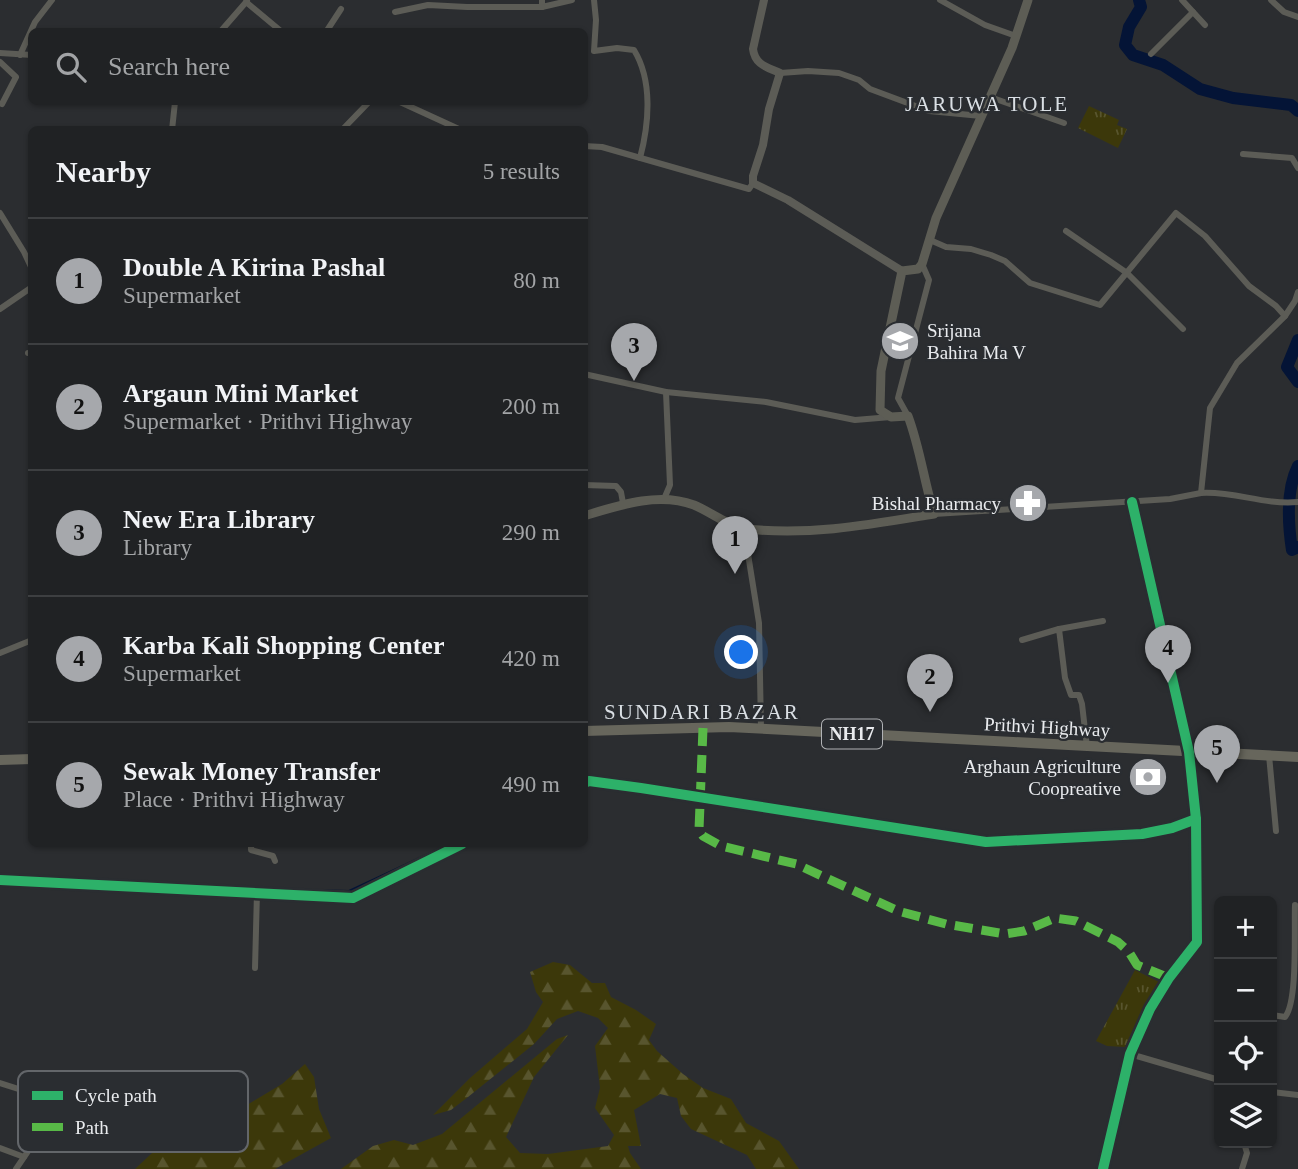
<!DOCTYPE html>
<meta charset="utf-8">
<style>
:root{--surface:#202224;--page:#282a2c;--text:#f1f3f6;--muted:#a2a4a6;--line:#3d3f41;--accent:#a6a8ac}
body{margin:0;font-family:Georgia,serif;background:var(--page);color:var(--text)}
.controls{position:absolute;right:21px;bottom:21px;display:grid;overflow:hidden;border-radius:10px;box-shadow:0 2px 5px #0004}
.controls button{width:63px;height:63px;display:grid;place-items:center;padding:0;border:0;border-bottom:2px solid var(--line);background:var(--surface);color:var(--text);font:35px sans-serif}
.you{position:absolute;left:742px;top:653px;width:24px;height:24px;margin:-18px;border:5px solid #fff;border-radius:50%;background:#1a73e8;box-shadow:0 0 0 10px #1a73e833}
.badge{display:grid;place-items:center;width:46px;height:46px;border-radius:50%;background:var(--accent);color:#111;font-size:23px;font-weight:700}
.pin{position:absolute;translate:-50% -58px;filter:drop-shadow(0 2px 4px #0008)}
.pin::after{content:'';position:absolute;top:37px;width:24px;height:21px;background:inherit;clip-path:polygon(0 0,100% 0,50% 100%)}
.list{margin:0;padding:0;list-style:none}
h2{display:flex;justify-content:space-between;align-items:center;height:91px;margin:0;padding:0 28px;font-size:30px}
h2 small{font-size:23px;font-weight:400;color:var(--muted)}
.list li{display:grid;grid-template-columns:46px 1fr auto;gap:21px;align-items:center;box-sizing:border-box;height:126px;padding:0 28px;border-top:2px solid var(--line)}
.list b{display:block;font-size:26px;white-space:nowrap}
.list p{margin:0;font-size:23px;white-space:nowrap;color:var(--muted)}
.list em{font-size:23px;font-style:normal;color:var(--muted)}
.icon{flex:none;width:38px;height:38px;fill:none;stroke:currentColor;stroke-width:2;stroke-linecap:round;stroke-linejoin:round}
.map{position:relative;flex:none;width:1298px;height:1169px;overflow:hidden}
.search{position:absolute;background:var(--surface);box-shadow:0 2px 5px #0004;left:28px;top:28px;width:560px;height:77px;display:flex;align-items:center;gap:18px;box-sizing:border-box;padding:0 24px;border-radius:10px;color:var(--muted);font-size:26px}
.panel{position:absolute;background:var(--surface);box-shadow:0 2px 5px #0004;left:28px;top:126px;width:560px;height:721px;border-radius:10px}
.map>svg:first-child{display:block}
.forest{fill:url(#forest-firs)}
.park{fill:url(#park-tufts)}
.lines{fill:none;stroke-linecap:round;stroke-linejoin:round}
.stream{stroke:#041436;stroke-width:2}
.river{stroke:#041436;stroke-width:12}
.minor{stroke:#5c5c56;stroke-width:6}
.tertiary{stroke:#5c5c56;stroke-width:8}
.secondary{stroke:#5d5d55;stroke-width:9}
.trunk{stroke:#67665c;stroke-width:10}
.quiet{stroke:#58b947;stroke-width:9;stroke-dasharray:18 9;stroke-linecap:butt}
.cycleway-casing{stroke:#2a2d31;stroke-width:15}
.cycleway{stroke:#2db169;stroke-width:10}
.labels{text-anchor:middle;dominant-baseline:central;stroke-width:5;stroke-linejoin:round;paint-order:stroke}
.shield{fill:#2a2d31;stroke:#b0b2b5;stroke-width:2}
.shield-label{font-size:18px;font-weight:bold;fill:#e9ebee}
.poi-label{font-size:19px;fill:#e9ebee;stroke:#2a2d31;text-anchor:end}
.street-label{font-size:19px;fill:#e9ebee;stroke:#2a2d31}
.neighbourhood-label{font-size:21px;letter-spacing:2px;fill:#dadfe4;stroke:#2a2d31}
.key{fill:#2a2d31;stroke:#63666a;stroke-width:2}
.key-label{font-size:19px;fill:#e9ebee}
</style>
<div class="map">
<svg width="1298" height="1169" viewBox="0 0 1298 1169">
<defs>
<pattern id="forest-firs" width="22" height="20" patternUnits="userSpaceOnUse" patternTransform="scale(1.75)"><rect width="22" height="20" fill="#3c380a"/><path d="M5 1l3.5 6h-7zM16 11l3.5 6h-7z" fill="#58552e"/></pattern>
<pattern id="park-tufts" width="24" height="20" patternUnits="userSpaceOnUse" patternTransform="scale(1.75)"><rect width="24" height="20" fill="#3c380a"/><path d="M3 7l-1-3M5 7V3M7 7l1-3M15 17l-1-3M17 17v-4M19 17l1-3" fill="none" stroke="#58552e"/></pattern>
</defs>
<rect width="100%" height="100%" fill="#2b2d30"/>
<!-- forest -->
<g class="forest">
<polygon points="553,962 570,965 592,983 605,983 611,997 636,1010 656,1024 649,1040 657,1051 683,1074 703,1088 731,1099 746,1123 779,1141 799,1169 756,1169 747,1155 691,1129 681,1116 677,1098 660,1094 634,1110 641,1146 628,1146 630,1153 641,1169 341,1169 373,1146 394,1140 413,1145 442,1134 557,1039 568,1035 534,1077 506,1137 520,1153 548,1154 608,1146 614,1135 595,1108 600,1088 595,1046 608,1028 598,1018 578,1011 557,1019 534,1044 468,1097 451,1110 433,1115 470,1078 527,1029 543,1002 536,992 530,972"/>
<polygon points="305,1064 314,1077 319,1109 331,1138 275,1169 135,1169 167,1139 237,1111 282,1084"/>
</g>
<!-- park -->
<g class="park">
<polygon points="1089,106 1119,120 1117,125 1127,129 1118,148 1078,128"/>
<polygon points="1135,970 1161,983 1139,1018 1125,1047 1107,1046 1096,1041"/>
</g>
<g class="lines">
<!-- stream -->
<g class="stream">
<polyline points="584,777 605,777 693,791"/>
<polyline points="704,792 822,812"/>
<polyline points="0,876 139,884"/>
<polyline points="200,887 349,891 450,844"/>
</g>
<!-- river -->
<g class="river">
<polyline points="1139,0 1141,7 1129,27 1125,45 1133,55 1163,65 1200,89 1233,98 1291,105 1298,111"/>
<polyline points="1298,340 1287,367 1298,382"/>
<path d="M 1298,466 C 1286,490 1288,524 1292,550 L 1298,547"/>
</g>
<!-- minor -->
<g class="minor">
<polyline points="542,0 542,7 572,0"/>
<path d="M 594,0 L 596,20 L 594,51 L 617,48 L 634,50 C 653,81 649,124 640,158"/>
<polyline points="940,0 985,25 1016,36"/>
<polyline points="1182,0 1205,25"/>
<polyline points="1271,0 1284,12 1298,17"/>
<polyline points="246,2 282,32"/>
<polyline points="395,12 428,5 467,7 542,7"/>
<polyline points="220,32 247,1"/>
<polyline points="326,32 341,9"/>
<polyline points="0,53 32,55"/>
<polyline points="1151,54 1193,12"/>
<polyline points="20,55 35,22 52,0"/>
<polyline points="0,62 16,77 2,104"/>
<polyline points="780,73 808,71 839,73 859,80 870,89 929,111 981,116"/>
<polyline points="990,97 1064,123"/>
<polyline points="400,102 461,130"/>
<polyline points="172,130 175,102"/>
<polyline points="342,130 369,102"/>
<polyline points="584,146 602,147 749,189 753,183"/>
<polyline points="1243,154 1292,158 1298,168"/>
<polyline points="0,213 24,252 32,269"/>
<polyline points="1066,231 1127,273 1183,329"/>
<polyline points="930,240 946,247 971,249 991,255 1005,261 1030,283 1100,305 1176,213 1205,236 1249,286 1276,306 1285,316"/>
<polyline points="0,309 32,287"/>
<polyline points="28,353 32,353"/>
<polyline points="584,374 666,392 766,402 855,420 891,417"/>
<polyline points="908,416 898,398 929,280 922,264"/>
<polyline points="584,485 616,486 621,492 623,503"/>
<path d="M 1201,493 C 1236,491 1262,505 1298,502"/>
<polyline points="664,499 670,485 666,392"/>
<polyline points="934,514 1170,499 1201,493 1210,408 1237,363 1285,316 1295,301 1298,292"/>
<polyline points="744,529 759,623 761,729"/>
<polyline points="1059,629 1103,621"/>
<polyline points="1022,640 1059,629 1065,678 1071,695 1079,695 1082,704 1087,747"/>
<polyline points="0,653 32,640"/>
<polyline points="1269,755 1276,831"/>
<polyline points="584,783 589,781 641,788 986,842 1142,834 1172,828 1196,819"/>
<polyline points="251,844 251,850 273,856 275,861"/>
<polyline points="0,880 353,898 462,844"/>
<polyline points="255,968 257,892"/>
<path d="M 1272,1015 L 1285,1017 C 1298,1002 1294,929 1295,905"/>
<polyline points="1130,1054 1219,1080"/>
<polyline points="0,1083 50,1099"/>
<polyline points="1272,1092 1298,1095"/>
<polyline points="0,1148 24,1157"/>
<polyline points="16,1169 39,1135 56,1076"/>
<polyline points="1103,1169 1130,1054 1150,1009 1169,978 1197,942 1196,819 1189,752 1132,502"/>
<polyline points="1242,1169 1247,1153 1244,1143"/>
</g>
<!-- tertiary -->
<path class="tertiary" d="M 764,0 L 753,49 C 755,65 767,67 780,73 L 769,109 L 763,145 L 753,176 L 753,183 L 788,200 L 902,271"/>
<!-- secondary -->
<path class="secondary" d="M 584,516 C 620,505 658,492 694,505 C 711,512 729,527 748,529 C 811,536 873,524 934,514 C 924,481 920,448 908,416 L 891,417 L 880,410 L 881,371 L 902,271 L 918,269 L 922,264 L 936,218 L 1012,48 L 1028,0"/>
<!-- trunk -->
<g class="trunk">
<polyline points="584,731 729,727 1298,757"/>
<polyline points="0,760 32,759"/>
</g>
<!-- quiet -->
<polyline class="quiet" points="703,728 699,830 703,836 721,846 796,864 898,911 946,924 1005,934 1024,931 1055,918 1076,921 1118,942 1129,952 1137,965 1169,978"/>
<!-- cycleway casing -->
<g class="cycleway-casing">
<g id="cycleway">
<polyline points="584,783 589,781 641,788 986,842 1142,834 1172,828 1196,819"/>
<polyline points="0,880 353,898 462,844"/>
<polyline points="1103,1169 1130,1054 1150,1009 1169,978 1197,942 1196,819 1189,752 1132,502"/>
</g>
</g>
<!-- cycleway -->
<use href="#cycleway" class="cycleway"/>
</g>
<!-- icons -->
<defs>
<g id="school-disc" transform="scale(2.0125)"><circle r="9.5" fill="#a6a8ac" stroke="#2a2d31"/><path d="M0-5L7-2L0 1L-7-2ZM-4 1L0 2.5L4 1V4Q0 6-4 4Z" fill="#fff"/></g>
<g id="pharmacy-disc" transform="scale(2.0125)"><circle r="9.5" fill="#a6a8ac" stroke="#2a2d31"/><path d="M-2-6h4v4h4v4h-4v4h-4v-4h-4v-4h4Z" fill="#fff"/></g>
<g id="bank-disc" transform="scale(2.0125)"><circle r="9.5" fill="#a6a8ac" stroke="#2a2d31"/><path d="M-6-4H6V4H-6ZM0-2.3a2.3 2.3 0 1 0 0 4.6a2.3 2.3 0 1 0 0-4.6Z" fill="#fff"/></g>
</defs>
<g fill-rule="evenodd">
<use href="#school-disc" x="900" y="341"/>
<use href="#pharmacy-disc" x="1028" y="503"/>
<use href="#bank-disc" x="1148" y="777"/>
</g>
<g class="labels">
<!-- shield labels -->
<rect class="shield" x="822" y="719.5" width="60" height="29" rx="5"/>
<g class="shield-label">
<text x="852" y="734">NH17</text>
</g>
<!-- poi labels -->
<g class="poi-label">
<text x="927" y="330" text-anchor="start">Srijana<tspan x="927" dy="22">Bahira Ma V</tspan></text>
<text x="1001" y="503">Bishal Pharmacy</text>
<text x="1121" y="766">Arghaun Agriculture<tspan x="1121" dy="22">Coopreative</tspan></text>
</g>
<!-- street labels -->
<g class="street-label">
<text transform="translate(1047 727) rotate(3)">Prithvi Highway</text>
</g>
<!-- neighbourhood labels -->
<g class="neighbourhood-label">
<text x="987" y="104">JARUWA TOLE</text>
<text x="702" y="712">SUNDARI BAZAR</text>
</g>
</g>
<!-- legend -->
<rect x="18" y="1071" width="230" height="81" rx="10" class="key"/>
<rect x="32" y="1091" width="31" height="9" fill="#2db169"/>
<rect x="32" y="1123" width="31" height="8" fill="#58b947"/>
<g class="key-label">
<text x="75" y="1102">Cycle path</text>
<text x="75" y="1134">Path</text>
</g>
</svg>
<div class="controls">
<button>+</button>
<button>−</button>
<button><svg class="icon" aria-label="locate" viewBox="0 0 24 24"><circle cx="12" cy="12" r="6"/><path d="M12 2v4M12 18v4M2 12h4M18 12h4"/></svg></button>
<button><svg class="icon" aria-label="layers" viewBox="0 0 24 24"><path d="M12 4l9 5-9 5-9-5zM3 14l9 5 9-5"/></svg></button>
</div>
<div class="you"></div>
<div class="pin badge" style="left:735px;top:574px">1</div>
<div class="pin badge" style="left:930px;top:712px">2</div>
<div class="pin badge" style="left:634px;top:381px">3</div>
<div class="pin badge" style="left:1168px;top:683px">4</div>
<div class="pin badge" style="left:1217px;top:783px">5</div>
<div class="search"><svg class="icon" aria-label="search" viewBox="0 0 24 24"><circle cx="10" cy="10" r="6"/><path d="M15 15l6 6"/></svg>Search here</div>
<section class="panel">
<h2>Nearby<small>5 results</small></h2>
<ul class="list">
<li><span class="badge">1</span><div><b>Double A Kirina Pashal</b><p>Supermarket</p></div><em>80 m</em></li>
<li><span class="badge">2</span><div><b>Argaun Mini Market</b><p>Supermarket · Prithvi Highway</p></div><em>200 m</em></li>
<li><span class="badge">3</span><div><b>New Era Library</b><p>Library</p></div><em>290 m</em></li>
<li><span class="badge">4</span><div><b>Karba Kali Shopping Center</b><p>Supermarket</p></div><em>420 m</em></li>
<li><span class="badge">5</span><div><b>Sewak Money Transfer</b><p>Place · Prithvi Highway</p></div><em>490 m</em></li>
</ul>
</section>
</div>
